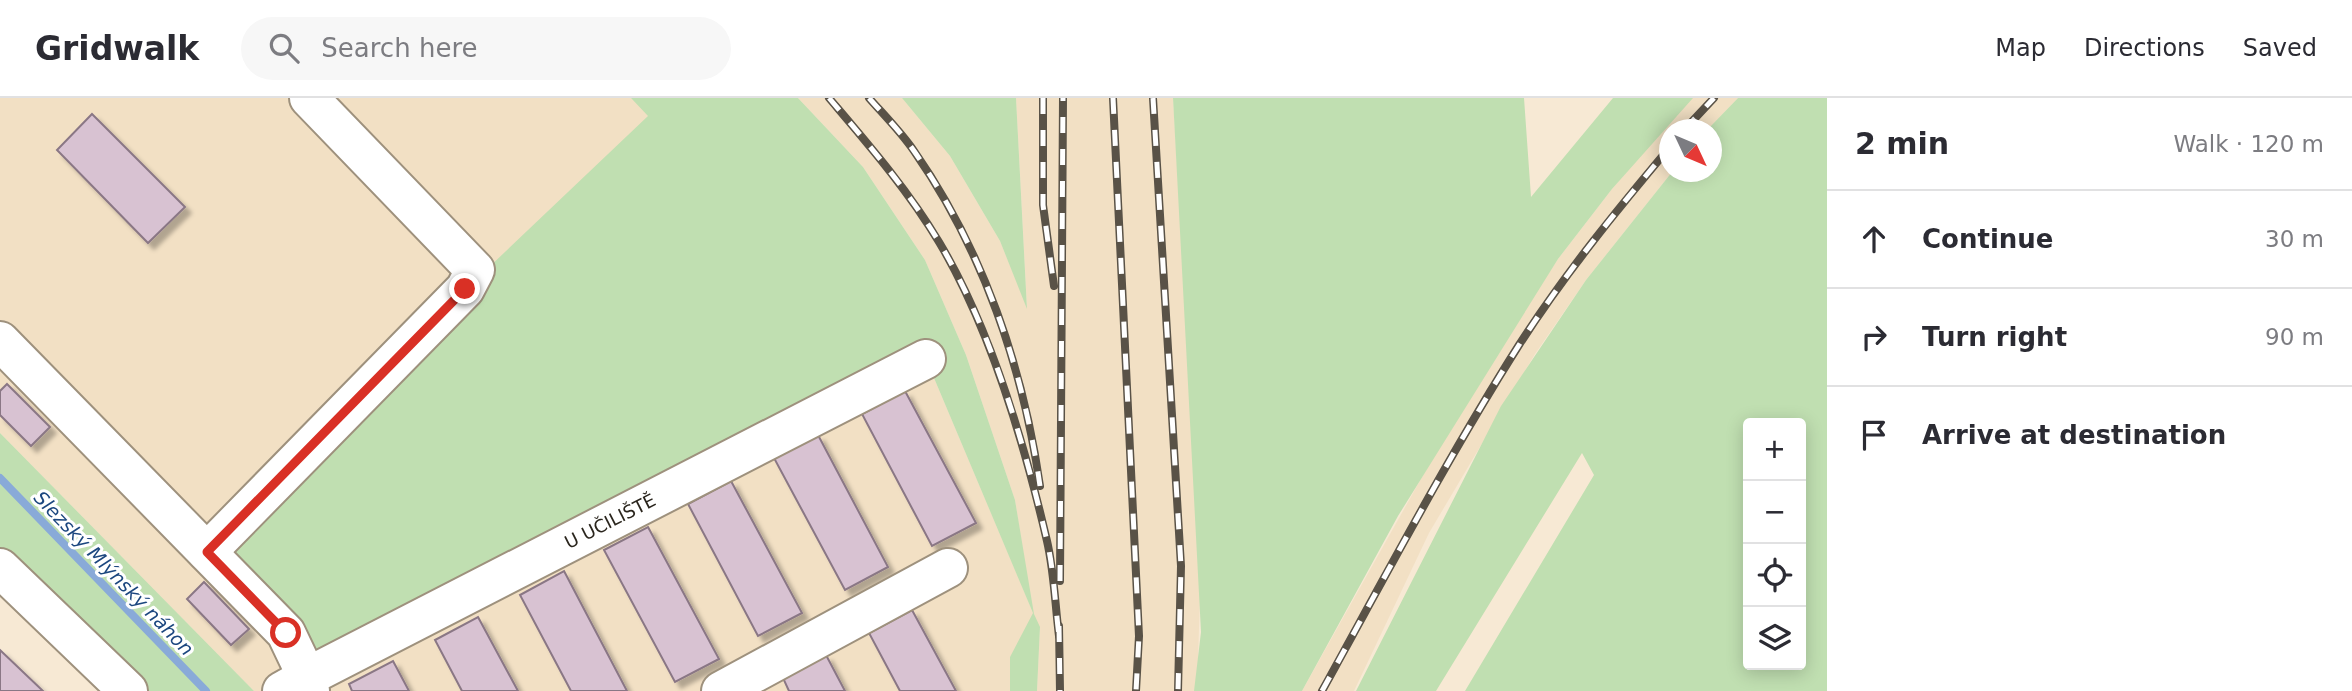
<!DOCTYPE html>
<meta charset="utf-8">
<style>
:root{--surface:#fff;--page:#f7f7f7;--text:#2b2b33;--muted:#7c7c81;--line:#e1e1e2}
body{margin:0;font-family:"DejaVu Sans",sans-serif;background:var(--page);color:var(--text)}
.controls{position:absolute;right:21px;bottom:21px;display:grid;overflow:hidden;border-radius:7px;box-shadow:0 4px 18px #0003}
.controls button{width:63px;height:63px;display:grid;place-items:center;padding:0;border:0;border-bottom:2px solid var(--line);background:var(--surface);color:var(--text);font:35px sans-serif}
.compass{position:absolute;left:1659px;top:21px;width:63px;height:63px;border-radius:50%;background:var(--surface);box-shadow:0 4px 18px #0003;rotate:134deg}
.stop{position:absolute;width:21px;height:21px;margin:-16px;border:5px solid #d93025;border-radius:50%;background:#fff}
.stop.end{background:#d93025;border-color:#fff;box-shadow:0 2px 7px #0008}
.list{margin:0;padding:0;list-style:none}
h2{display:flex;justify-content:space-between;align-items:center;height:91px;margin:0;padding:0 28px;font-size:30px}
h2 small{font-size:23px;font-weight:400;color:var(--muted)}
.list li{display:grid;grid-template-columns:46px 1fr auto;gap:21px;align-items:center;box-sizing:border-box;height:98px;padding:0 28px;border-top:2px solid var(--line)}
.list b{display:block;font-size:26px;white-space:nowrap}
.list em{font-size:23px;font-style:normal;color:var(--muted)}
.icon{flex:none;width:38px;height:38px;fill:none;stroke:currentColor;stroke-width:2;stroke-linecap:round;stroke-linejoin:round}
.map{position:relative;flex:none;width:1827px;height:593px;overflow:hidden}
header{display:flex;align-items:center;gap:42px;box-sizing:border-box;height:98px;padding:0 35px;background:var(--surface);border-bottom:2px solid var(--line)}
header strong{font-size:33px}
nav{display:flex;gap:38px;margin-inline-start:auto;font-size:24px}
.search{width:490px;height:63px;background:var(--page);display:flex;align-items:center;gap:18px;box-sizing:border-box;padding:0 24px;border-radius:38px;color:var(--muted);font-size:26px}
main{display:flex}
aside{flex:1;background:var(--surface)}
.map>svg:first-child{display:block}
.built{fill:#f2e0c4}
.green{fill:#c0dfb1;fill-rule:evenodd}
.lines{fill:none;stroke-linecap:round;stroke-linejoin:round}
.stream{stroke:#89aad8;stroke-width:8}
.building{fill:#d8c2d2;stroke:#8a7785;stroke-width:2;filter:url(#shadow)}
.minor-casing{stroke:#9e917d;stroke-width:42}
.minor{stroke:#fff;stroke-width:38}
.rail-casing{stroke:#595247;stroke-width:8}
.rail{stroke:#fff;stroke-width:5;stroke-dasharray:16;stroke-linecap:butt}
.route{stroke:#d93025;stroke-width:9}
.labels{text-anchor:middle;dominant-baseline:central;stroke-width:6;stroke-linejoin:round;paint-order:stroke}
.street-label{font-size:18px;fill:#2a251d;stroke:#fff}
.water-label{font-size:19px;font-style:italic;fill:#1c477f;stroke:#fff}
</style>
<header>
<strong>Gridwalk</strong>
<div class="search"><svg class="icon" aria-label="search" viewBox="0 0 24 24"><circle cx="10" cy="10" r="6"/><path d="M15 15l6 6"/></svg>Search here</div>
<nav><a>Map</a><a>Directions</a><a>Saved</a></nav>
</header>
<main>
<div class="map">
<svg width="1827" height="593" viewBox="0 0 1827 593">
<defs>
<filter id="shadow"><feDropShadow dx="6" dy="6" stdDeviation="2" flood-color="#0004"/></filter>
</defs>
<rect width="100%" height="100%" fill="#f7e9d4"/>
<!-- built -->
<g class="built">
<polygon points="0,0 631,0 926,261 1032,512 1015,402 966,257 925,162 863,69 798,0 902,0 950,58 1000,143 1027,209 1016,0 1173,0 1201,468 1197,593 1037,593 1040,529 1010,559 1010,593 254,593 0,335"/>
<polygon points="1690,0 1738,0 1708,31 1670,32 1670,74 1672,74 1586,182 1535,256 1429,435 1354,593 1302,593 1468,297 1558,161 1612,91"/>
</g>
<!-- green -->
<g class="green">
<polygon points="631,0 798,0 863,69 925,162 966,257 1015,402 1034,516 1040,529 1037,593 1010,593 1010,559 1033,515 926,261 307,579 207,454 465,192 648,18"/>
<polygon points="902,0 1016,0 1027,211 1000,143 950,58"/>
<polygon points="1173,0 1524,0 1531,99 1613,0 1693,0 1612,91 1558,161 1398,418 1302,593 1194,593 1201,534"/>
<path d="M 1738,0 L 1827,0 L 1827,593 L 1465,593 L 1594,377 L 1582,355 L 1436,593 L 1356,593 L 1501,308 L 1586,182 L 1672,74 L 1712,74 L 1712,32 L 1708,31 ZM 1748,325 L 1801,325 L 1801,567 L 1748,567 Z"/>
<polygon points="0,335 254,593 122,593 0,468"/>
</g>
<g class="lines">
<!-- stream -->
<polyline class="stream" points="0,380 206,593"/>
</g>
<!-- building -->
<g class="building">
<polygon points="92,16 185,109 148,145 57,52"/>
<polygon points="7,286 50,329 31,348 0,317 0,293"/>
<polygon points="905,293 976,425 932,448 862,316"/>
<polygon points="818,337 888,469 845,492 774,360"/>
<polygon points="731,383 802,515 758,538 688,406"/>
<polygon points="648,429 719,561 675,584 604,452"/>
<polygon points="564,473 627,593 571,593 520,497"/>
<polygon points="204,484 249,531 231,547 187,501"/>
<polygon points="912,512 956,593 900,593 869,535"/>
<polygon points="478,519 518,593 462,593 435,542"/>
<polygon points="0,552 43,593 0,593"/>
<polygon points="826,557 845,593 789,593 783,580"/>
<polygon points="393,563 409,593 352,593 349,586"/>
</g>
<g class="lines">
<!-- minor casing -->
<g class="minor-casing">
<g id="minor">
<polyline points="0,243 286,535 307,579 282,593"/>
<polyline points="207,454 465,191 475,172 309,0"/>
<polyline points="0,470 128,593"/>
<polyline points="310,593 307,579 926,261"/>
<polyline points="721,593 948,470"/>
</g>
</g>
<!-- minor -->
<use href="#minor" class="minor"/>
<!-- rail casing -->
<g class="rail-casing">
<g id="rail">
<path d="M 829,0 C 868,46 908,92 939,144 C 991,231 1024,344 1047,443 C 1054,473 1055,506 1059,538"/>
<path d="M 869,0 C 884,17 901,34 914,53 C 983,152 1023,269 1040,388"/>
<polyline points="1043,0 1043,107 1054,188"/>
<polyline points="1113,0 1139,538 1136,593"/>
<polyline points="1153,0 1181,468 1178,593"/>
<polyline points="1684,32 1714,0"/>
<polyline points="1060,483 1063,0"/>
<polyline points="1059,528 1060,593"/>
<path d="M 1322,593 C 1386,477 1448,359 1519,247 C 1564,177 1616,113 1670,49"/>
</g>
</g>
<!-- rail -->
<use href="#rail" class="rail"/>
</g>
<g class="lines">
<!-- route -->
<polyline class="route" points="286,535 207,454 465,191"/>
</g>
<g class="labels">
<!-- street labels -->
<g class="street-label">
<text transform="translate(610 423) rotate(-27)">U UČILIŠTĚ</text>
</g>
<!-- water labels -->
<g class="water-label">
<text transform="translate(114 475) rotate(46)">Slezský Mlýnský náhon</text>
</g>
</g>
</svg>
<div class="controls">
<button>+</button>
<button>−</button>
<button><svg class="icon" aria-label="locate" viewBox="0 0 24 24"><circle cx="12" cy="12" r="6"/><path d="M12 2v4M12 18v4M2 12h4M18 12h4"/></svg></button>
<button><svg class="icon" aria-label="layers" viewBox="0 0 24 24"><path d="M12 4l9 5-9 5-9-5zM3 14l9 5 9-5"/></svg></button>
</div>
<svg class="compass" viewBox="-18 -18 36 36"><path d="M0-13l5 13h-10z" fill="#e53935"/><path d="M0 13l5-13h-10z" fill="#7c7c81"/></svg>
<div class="stop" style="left:286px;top:535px"></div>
<div class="stop end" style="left:465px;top:191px"></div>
</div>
<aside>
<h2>2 min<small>Walk · 120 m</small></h2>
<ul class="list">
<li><svg class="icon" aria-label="ahead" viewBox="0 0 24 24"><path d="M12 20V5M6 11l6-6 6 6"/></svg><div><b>Continue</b></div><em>30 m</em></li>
<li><svg class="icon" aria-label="right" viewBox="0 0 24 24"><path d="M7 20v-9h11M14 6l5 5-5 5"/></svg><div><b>Turn right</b></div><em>90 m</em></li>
<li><svg class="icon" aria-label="arrive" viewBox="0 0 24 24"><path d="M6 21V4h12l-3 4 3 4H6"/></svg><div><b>Arrive at destination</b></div></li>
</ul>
</aside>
</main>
